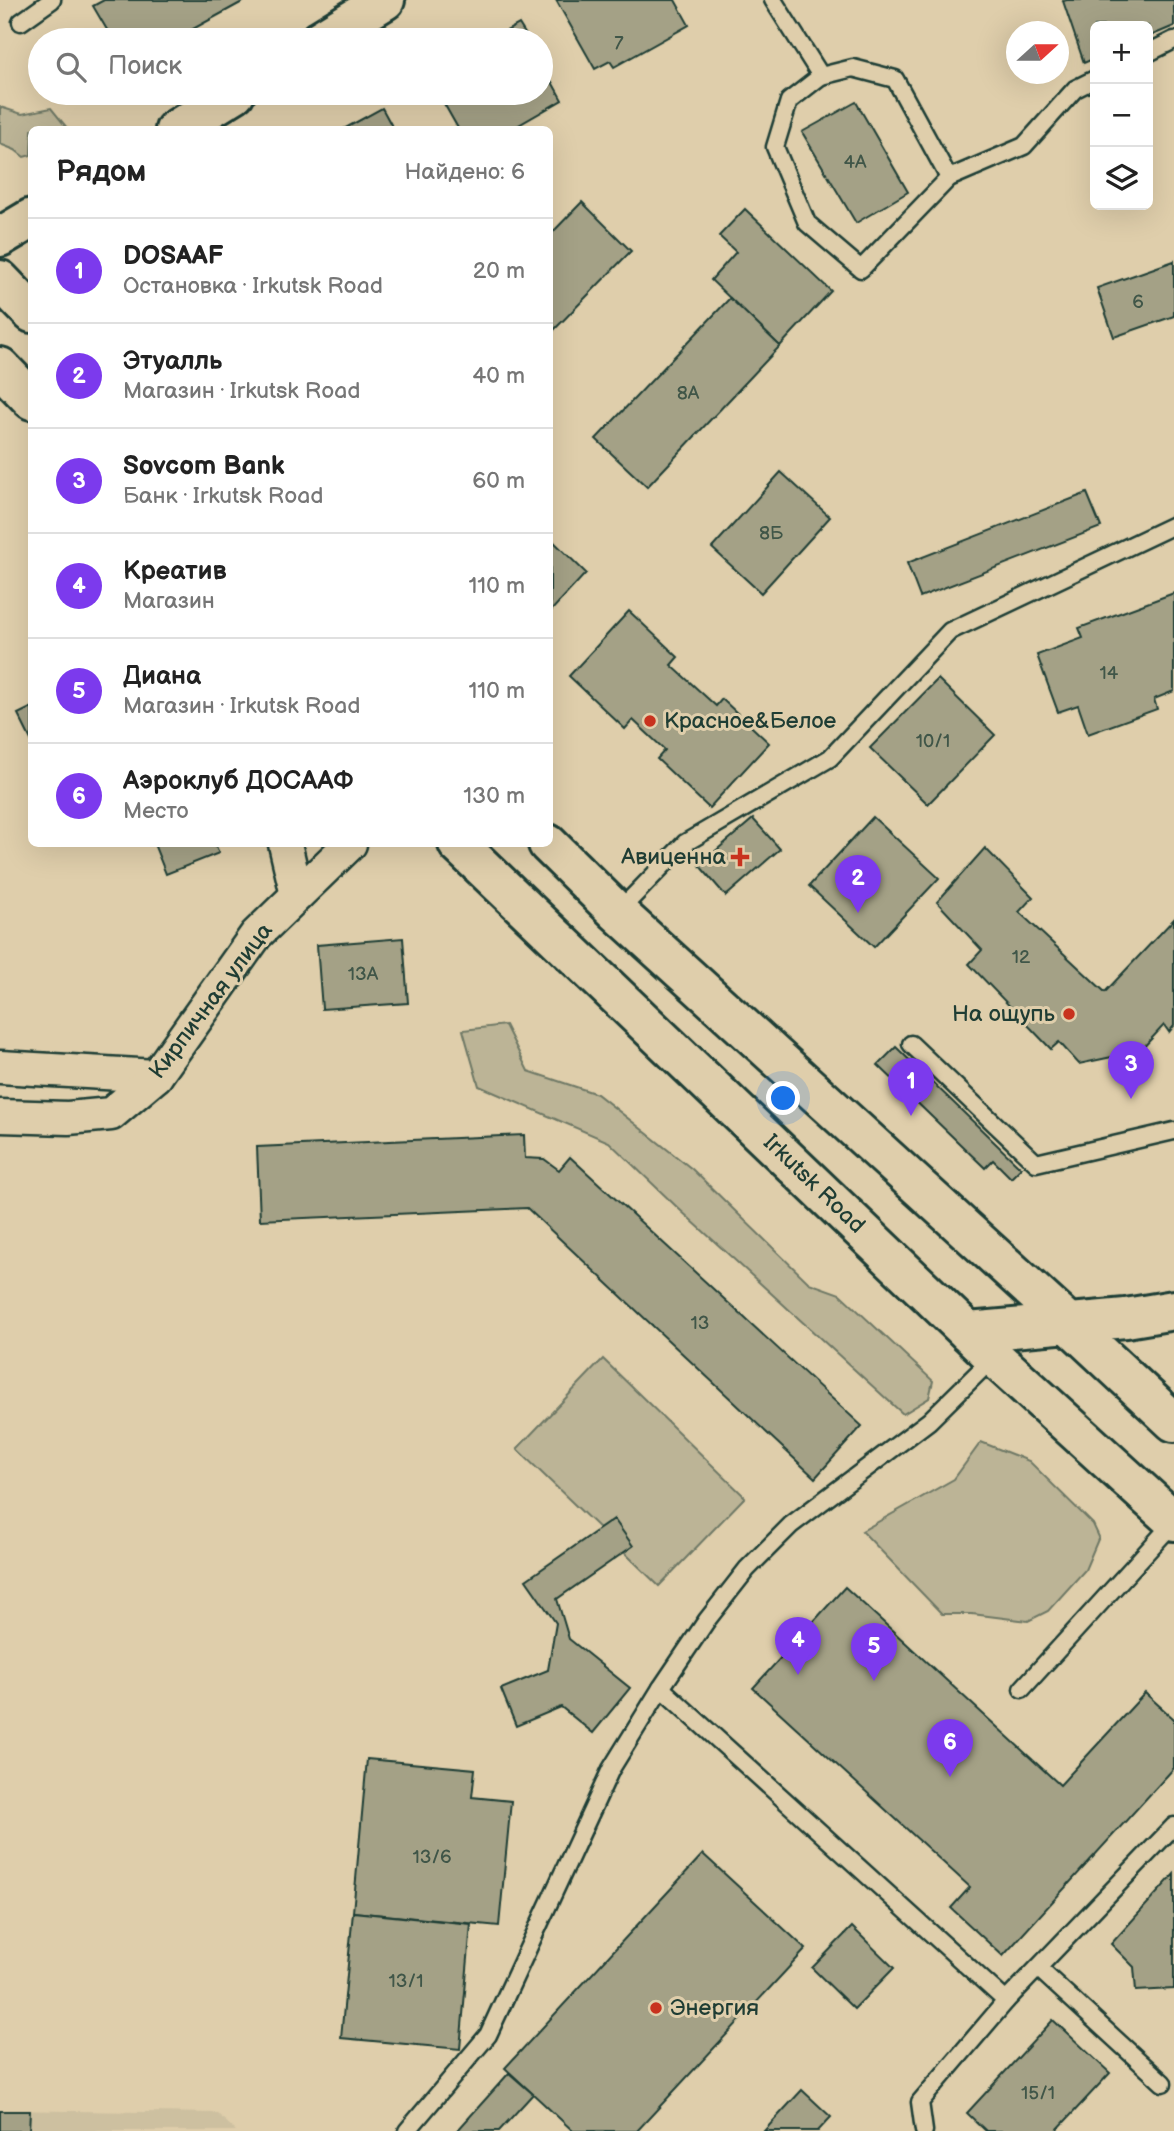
<!DOCTYPE html>
<html lang="ru">
<meta charset="utf-8">
<style>
:root{--surface:#fff;--page:#f6f6f6;--text:#222;--muted:#767676;--line:#e0e0e0;--accent:#7c3aed}
body{margin:0;font-family:"Balsamiq Sans",sans-serif;background:var(--page);color:var(--text)}
.controls{position:absolute;right:21px;top:21px;display:grid;overflow:hidden;border-radius:10px;box-shadow:0 7px 28px #0002}
.controls button{width:63px;height:63px;display:grid;place-items:center;padding:0;border:0;border-bottom:2px solid var(--line);background:var(--surface);color:var(--text);font:35px sans-serif}
.compass{position:absolute;left:1006px;top:21px;width:63px;height:63px;border-radius:50%;background:var(--surface);box-shadow:0 7px 28px #0002;rotate:69deg}
.you{position:absolute;left:784px;top:1099px;width:24px;height:24px;margin:-18px;border:5px solid #fff;border-radius:50%;background:#1a73e8;box-shadow:0 0 0 10px #1a73e833}
.badge{display:grid;place-items:center;width:46px;height:46px;border-radius:50%;background:var(--accent);color:#fff;font-size:23px;font-weight:700}
.pin{position:absolute;translate:-50% -58px;filter:drop-shadow(0 2px 4px #0008)}
.pin::after{content:'';position:absolute;top:37px;width:24px;height:21px;background:inherit;clip-path:polygon(0 0,100% 0,50% 100%)}
.list{margin:0;padding:0;list-style:none}
h2{display:flex;justify-content:space-between;align-items:center;height:91px;margin:0;padding:0 28px;font-size:30px}
h2 small{font-size:23px;font-weight:400;color:var(--muted)}
.list li{display:grid;grid-template-columns:46px 1fr auto;gap:21px;align-items:center;box-sizing:border-box;height:105px;padding:0 28px;border-top:2px solid var(--line)}
.list b{display:block;font-size:26px;white-space:nowrap}
.list p{margin:0;font-size:23px;white-space:nowrap;color:var(--muted)}
.list em{font-size:23px;font-style:normal;color:var(--muted)}
.icon{flex:none;width:38px;height:38px;fill:none;stroke:currentColor;stroke-width:2;stroke-linecap:round;stroke-linejoin:round}
.map{position:relative;flex:none;width:1174px;height:2131px;overflow:hidden}
.search{position:absolute;background:var(--surface);box-shadow:0 7px 28px #0002;left:28px;top:28px;width:525px;height:77px;display:flex;align-items:center;gap:18px;box-sizing:border-box;padding:0 24px;border-radius:38px;color:var(--muted);font-size:26px}
.panel{position:absolute;background:var(--surface);box-shadow:0 7px 28px #0002;left:28px;top:126px;width:525px;height:721px;border-radius:10px}
.map>svg:first-child{display:block}
.built{fill:#cdc0a0}
.green{fill:#bcb496;stroke:#6e7865;stroke-width:2}
.building{fill:#a4a186;stroke:#1f3d34;stroke-width:2}
.lines{fill:none;stroke-linecap:round;stroke-linejoin:round}
.service-casing{stroke:#1f3d34;stroke-width:21}
.minor-casing{stroke:#1f3d34;stroke-width:37}
.tertiary-casing{stroke:#1f3d34;stroke-width:44}
.secondary-casing{stroke:#1f3d34;stroke-width:44}
.primary-casing{stroke:#1f3d34;stroke-width:44}
.service{stroke:#dfceab;stroke-width:16}
.minor{stroke:#dfceab;stroke-width:32}
.tertiary{stroke:#dfceab;stroke-width:38}
.secondary{stroke:#dfceab;stroke-width:38}
.primary{stroke:#dfceab;stroke-width:38}
.poi-dot{fill:#c8321e;stroke:#dfceab;stroke-width:2.5}
.labels{text-anchor:middle;dominant-baseline:central;stroke-width:6;stroke-linejoin:round;paint-order:stroke}
.number-label{font-size:19px;fill:#405648}
.poi-label{font-size:23px;fill:#1f3d34;stroke:#dfceab;text-anchor:start}
.street-label{font-size:23px;fill:#1f3d34;stroke:#dfceab}
</style>
<div class="map">
<svg width="1174" height="2131" viewBox="0 0 1174 2131">
<rect width="100%" height="100%" fill="#dfceab"/>
<filter id="ink" filterUnits="userSpaceOnUse"><feTurbulence type="fractalNoise" baseFrequency=".0143" numOctaves="2"/><feDisplacementMap in="SourceGraphic" scale="14" xChannelSelector="R" yChannelSelector="G"/><feConvolveMatrix kernelMatrix="1 2 1 2 8 2 1 2 1" color-interpolation-filters="sRGB"/></filter>
<g filter="url(#ink)">
<!-- built -->
<polygon class="built" points="0,2110 217,2113 236,2131 0,2131"/>
<!-- green -->
<g class="green">
<polygon points="0,107 22,114 51,108 68,129 32,130 31,155 24,157 15,150 0,144"/>
<polygon points="505,1025 528,1071 597,1094 692,1169 809,1283 840,1294 933,1381 929,1398 903,1414 679,1209 609,1142 479,1086 463,1030"/>
<polygon points="603,1359 745,1497 659,1586 517,1449"/>
<polygon points="981,1442 1029,1461 1093,1524 1099,1537 1085,1570 1048,1611 1028,1621 972,1614 942,1614 862,1531 954,1479"/>
</g>
<!-- building -->
<g class="building">
<polygon points="104,0 246,0 173,40 113,40 93,6"/>
<polygon points="556,0 675,0 689,25 614,67 610,61 595,69"/>
<polygon points="1067,0 1174,0 1174,26 1148,37 1148,26 1095,26 1095,58 1084,63 1063,1"/>
<polygon points="519,24 529,40 490,40"/>
<polygon points="541,62 562,100 510,130 459,130 438,93 541,93"/>
<polygon points="856,102 908,192 856,223 802,132"/>
<polygon points="382,108 394,130 342,130"/>
<polygon points="582,202 631,251 550,334 550,235"/>
<polygon points="745,209 831,291 780,346 711,280 736,252 719,236"/>
<polygon points="1174,261 1174,316 1114,337 1097,288"/>
<polygon points="730,298 780,346 647,487 596,439"/>
<polygon points="781,472 830,517 761,593 712,548"/>
<polygon points="1087,493 1101,527 920,597 907,563"/>
<polygon points="550,538 586,573 550,612"/>
<polygon points="1174,593 1174,691 1154,699 1157,709 1088,734 1078,705 1058,712 1037,655 1083,638 1079,628"/>
<polygon points="629,611 678,657 671,665 716,706 722,699 769,743 709,808 657,759 665,750 633,720 625,729 569,676"/>
<polygon points="938,679 995,735 928,804 870,748"/>
<polygon points="32,707 32,742 18,714"/>
<polygon points="873,817 939,878 874,947 809,886"/>
<polygon points="753,819 780,849 726,896 699,865"/>
<polygon points="154,844 215,844 219,853 166,874"/>
<polygon points="985,848 1033,897 1019,912 1105,992 1174,919 1174,1026 1169,1032 1164,1025 1140,1051 1079,1064 1059,1042 1051,1049 969,964 982,950 937,902"/>
<polygon points="403,938 408,1003 322,1009 317,945"/>
<polygon points="896,1047 1021,1168 1011,1178 993,1160 985,1168 878,1065"/>
<polygon points="524,1135 525,1158 544,1159 559,1170 570,1157 862,1426 815,1478 527,1208 260,1220 257,1147"/>
<polygon points="614,1519 633,1546 557,1599 569,1639 630,1688 593,1733 561,1707 516,1726 501,1689 548,1670 556,1623 526,1580"/>
<polygon points="845,1587 1060,1785 1145,1693 1174,1719 1174,1768 1003,1956 951,1908 970,1887 753,1688"/>
<polygon points="367,1759 475,1769 472,1797 511,1801 499,1926 353,1912"/>
<polygon points="703,1854 806,1949 637,2131 573,2131 505,2068"/>
<polygon points="1174,1874 1174,1989 1136,1991 1134,1967 1111,1944"/>
<polygon points="353,1912 471,1924 460,2049 341,2038"/>
<polygon points="852,1927 894,1968 854,2009 812,1968"/>
<polygon points="1053,2020 1110,2073 1056,2131 986,2131 967,2113"/>
<polygon points="509,2073 533,2094 499,2131 457,2131"/>
<polygon points="802,2090 831,2117 818,2131 764,2131"/>
<polygon points="0,2111 30,2111 29,2131 0,2131"/>
</g>
<g class="lines">
<!-- service casing -->
<g class="service-casing">
<g id="service">
<polyline points="773,0 821,76 789,101 775,147 807,223 861,269 949,178 1024,146 1075,89 1095,79"/>
<polyline points="21,22 52,0"/>
<polyline points="1148,53 1174,40"/>
<polyline points="821,76 853,68 895,79 949,178"/>
<polyline points="618,912 685,843 830,758 950,631 1174,525"/>
<polyline points="911,1044 1036,1163 1174,1131"/>
<polyline points="661,1688 1006,2001"/>
<polyline points="1022,1689 1174,1522"/>
<polyline points="1038,1968 1163,2083"/>
<polyline points="407,2131 488,2035 611,1769 661,1688 707,1620 747,1569 791,1525 929,1421 994,1357"/>
<polyline points="924,2131 920,2102 1006,2001 1174,1826"/>
</g>
</g>
<!-- minor casing -->
<g class="minor-casing">
<g id="minor">
<polyline points="285,844 297,895"/>
<polyline points="0,1067 156,1076"/>
<polyline points="0,1116 68,1118 111,1114 156,1076 256,935 350,844"/>
</g>
</g>
<!-- tertiary casing -->
<g class="tertiary-casing">
<g id="tertiary">
<polyline points="320,40 385,0"/>
<polyline points="175,130 235,93"/>
<polyline points="0,237 32,218"/>
</g>
</g>
<!-- secondary casing -->
<g class="secondary-casing">
<polyline id="secondary" points="968,1332 1126,1318 1174,1310"/>
</g>
<!-- primary casing -->
<g class="primary-casing">
<g id="primary">
<polyline points="0,280 32,313"/>
<polyline points="0,367 32,400"/>
<polyline points="458,844 994,1357 1174,1521"/>
<polyline points="548,844 617,912 1067,1322 1174,1422"/>
</g>
</g>
<!-- service -->
<use href="#service" class="service"/>
<!-- minor -->
<use href="#minor" class="minor"/>
<!-- tertiary -->
<use href="#tertiary" class="tertiary"/>
<!-- secondary -->
<use href="#secondary" class="secondary"/>
<!-- primary -->
<use href="#primary" class="primary"/>
</g>
</g>
<!-- markers -->
<g class="poi-dot">
<circle cx="650" cy="721" r="7"/>
<path d="M736.5 846.5h7v7h7v7h-7v7h-7v-7h-7v-7h7z"/>
<circle cx="1069" cy="1014" r="7"/>
<circle cx="656" cy="2008" r="7"/>
</g>
<g class="labels">
<!-- number labels -->
<g class="number-label">
<text x="619" y="43">7</text>
<text x="855" y="162">4А</text>
<text x="1138" y="302">6</text>
<text x="688" y="393">8А</text>
<text x="771" y="533">8Б</text>
<text x="1109" y="673">14</text>
<text x="933" y="741">10/1</text>
<text x="1021" y="957">12</text>
<text x="363" y="974">13А</text>
<text x="700" y="1323">13</text>
<text x="432" y="1857">13/6</text>
<text x="406" y="1981">13/1</text>
<text x="1038" y="2093">15/1</text>
</g>
<!-- poi labels -->
<g class="poi-label">
<text x="664" y="721">Красное&amp;Белое</text>
<text x="726" y="857" text-anchor="end">Авиценна</text>
<text x="1055" y="1014" text-anchor="end">На ощупь</text>
<text x="670" y="2008">Энергия</text>
</g>
<!-- street labels -->
<g class="street-label">
<text transform="translate(211 1001) rotate(-53)">Кирпичная улица</text>
<text transform="translate(814 1184) rotate(44)">Irkutsk Road</text>
</g>
</g>
</svg>
<div class="controls">
<button>+</button>
<button>−</button>
<button><svg class="icon" aria-label="layers" viewBox="0 0 24 24"><path d="M12 4l9 5-9 5-9-5zM3 14l9 5 9-5"/></svg></button>
</div>
<svg class="compass" viewBox="-18 -18 36 36"><path d="M0-13l5 13h-10z" fill="#e53935"/><path d="M0 13l5-13h-10z" fill="#767676"/></svg>
<div class="you"></div>
<div class="pin badge" style="left:911px;top:1116px">1</div>
<div class="pin badge" style="left:858px;top:913px">2</div>
<div class="pin badge" style="left:1131px;top:1099px">3</div>
<div class="pin badge" style="left:798px;top:1675px">4</div>
<div class="pin badge" style="left:874px;top:1681px">5</div>
<div class="pin badge" style="left:950px;top:1777px">6</div>
<div class="search"><svg class="icon" aria-label="search" viewBox="0 0 24 24"><circle cx="10" cy="10" r="6"/><path d="M15 15l6 6"/></svg>Поиск</div>
<section class="panel">
<h2>Рядом<small>Найдено: 6</small></h2>
<ul class="list">
<li><span class="badge">1</span><div><b>DOSAAF</b><p>Остановка · Irkutsk Road</p></div><em>20 m</em></li>
<li><span class="badge">2</span><div><b>Этуалль</b><p>Магазин · Irkutsk Road</p></div><em>40 m</em></li>
<li><span class="badge">3</span><div><b>Sovcom Bank</b><p>Банк · Irkutsk Road</p></div><em>60 m</em></li>
<li><span class="badge">4</span><div><b>Креатив</b><p>Магазин</p></div><em>110 m</em></li>
<li><span class="badge">5</span><div><b>Диана</b><p>Магазин · Irkutsk Road</p></div><em>110 m</em></li>
<li><span class="badge">6</span><div><b>Аэроклуб ДОСААФ</b><p>Место</p></div><em>130 m</em></li>
</ul>
</section>
</div>
